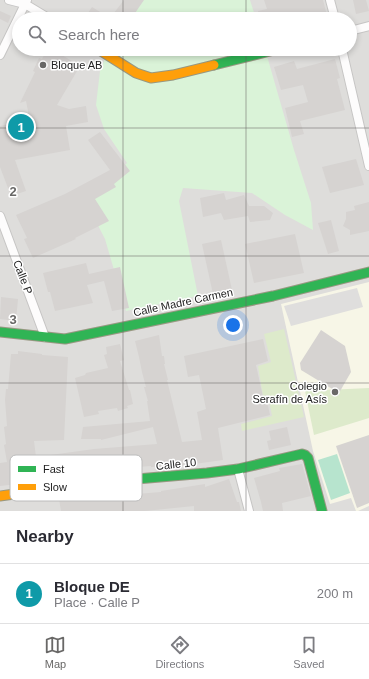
<!DOCTYPE html>
<meta charset="utf-8">
<style>
:root{--surface:#fff;--page:#f2f2f3;--text:#2b2b33;--muted:#7c7c81;--line:#e1e1e2;--accent:#696867}
body{margin:0;font-family:Arial,sans-serif;background:var(--page);color:var(--text)}
.you{position:absolute;left:233px;top:325px;width:14px;height:14px;margin:-10px;border:3px solid #fff;border-radius:50%;background:#1a73e8;box-shadow:0 0 0 6px #1a73e833}
.badge{display:grid;place-items:center;width:26px;height:26px;border-radius:50%;background:var(--accent);color:#fff;font-size:13px;font-weight:700}
.pin{position:absolute;translate:-50% -50%;border:2px solid #fff;box-shadow:0 1px 4px #0006}
.list{margin:0;padding:0;list-style:none}
h2{display:flex;justify-content:space-between;align-items:center;height:52px;margin:0;padding:0 16px;font-size:17px}
h2 small{font-size:13px;font-weight:400;color:var(--muted)}
.list li{display:grid;grid-template-columns:26px 1fr auto;gap:12px;align-items:center;box-sizing:border-box;height:60px;padding:0 16px;border-top:1px solid var(--line)}
.list b{display:block;font-size:15px;white-space:nowrap}
.list p{margin:0;font-size:13px;white-space:nowrap;color:var(--muted)}
.list em{font-size:13px;font-style:normal;color:var(--muted)}
.icon{flex:none;width:22px;height:22px;fill:none;stroke:currentColor;stroke-width:2;stroke-linecap:round;stroke-linejoin:round}
.map{position:relative;flex:none;width:369px;height:511px;overflow:hidden}
.search{position:absolute;background:var(--surface);box-shadow:0 2px 6px #0003;left:12px;right:12px;top:12px;height:44px;display:flex;align-items:center;gap:10px;box-sizing:border-box;padding:0 14px;border-radius:22px;color:var(--muted);font-size:15px}
.sheet{height:112px;background:var(--surface)}
nav{display:flex;justify-content:space-around;align-items:center;box-sizing:border-box;height:56px;border-top:1px solid var(--line);background:var(--surface);font-size:11px;color:var(--muted)}
nav a{display:grid;justify-items:center;gap:2px}
nav .on{color:var(--accent)}
.map>svg:first-child{display:block}
.residential{fill:#dedddb;fill-rule:evenodd}
.education{fill:#f7f6e7}
.grass{fill:#ddeacb}
.park{fill:#daf3d8}
.pitch{fill:#b7e4ce}
.parking{fill:#dfdedd}
.building{fill:#d6d3d1}
.lines{fill:none;stroke-linecap:round;stroke-linejoin:round}
.street-casing{stroke:#c6c5c4;stroke-width:10}
.fast-casing{stroke:#989882;stroke-width:11}
.slow-casing{stroke:#989882;stroke-width:11}
.street{stroke:#fdfcfc;stroke-width:8}
.fast{stroke:#30b455;stroke-width:9}
.slow{stroke:#ff9f0a;stroke-width:9}
.grid{fill:none;stroke:#696867;stroke-width:1;stroke-opacity:0.55}
.poi-dot{fill:#696867;stroke:#fff;stroke-width:1.5}
.labels{text-anchor:middle;dominant-baseline:central;stroke-width:3;stroke-linejoin:round;paint-order:stroke}
.poi-label{font-size:11px;fill:#212121;stroke:#fff;text-anchor:start}
.street-label{font-size:11px;fill:#212121;stroke:#fff}
.key{fill:#fff;stroke:#bcbcbc;stroke-width:1}
.key-label{font-size:11px;fill:#212121}
.grid-label{font-size:13px;text-anchor:middle;font-weight:bold;fill:#696867;stroke:#fff;stroke-width:3;stroke-linejoin:round;paint-order:stroke}
</style>
<div class="map">
<svg width="369" height="511" viewBox="0 0 369 511">
<rect width="100%" height="100%" fill="#efedea"/>
<!-- residential -->
<path class="residential" d="M 0,0 L 369,0 L 369,511 L 0,511 ZM 19,19 L 350,19 L 350,49 L 19,49 Z"/>
<!-- education -->
<polygon class="education" points="369,282 369,506 358,511 356,511 351,498 330,504 313,451 281,304"/>
<!-- grass -->
<g class="grass">
<polygon points="284,329 304,417 242,431 241,424 272,416 268,395 263,396 258,366 271,362 264,334"/>
<polygon points="369,388 369,418 314,435 305,391"/>
</g>
<!-- park -->
<g class="park">
<polygon points="140,0 250,0 256,19 128,19"/>
<polygon points="109,49 265,49 294,150 311,203 313,230 285,215 252,193 183,188 179,201 198,296 126,311 105,239 86,202 127,163 104,129 96,105 100,71"/>
</g>
<!-- pitch -->
<polygon class="pitch" points="337,454 350,493 331,500 318,460"/>
<!-- parking -->
<polygon class="parking" points="357,288 363,307 291,326 284,306"/>
<!-- building -->
<g class="building">
<polygon points="124,0 144,0 131,19 84,19 92,7 110,18"/>
<polygon points="264,0 323,0 328,19 260,19 258,11 267,9"/>
<polygon points="353,0 366,0 369,11 356,14"/>
<polygon points="0,11 11,16 8,23 0,19"/>
<polygon points="47,49 58,49 57,52 80,66 57,105 69,109 86,106 88,122 66,126 70,150 15,160 26,191 11,196 0,167 0,126 10,124 10,120 29,116 26,101 20,103 35,72 33,71 39,58 42,59"/>
<polygon points="335,59 340,78 337,79 345,110 300,121 304,134 292,137 285,108 308,102 303,85 281,90 274,67 294,61 297,69"/>
<polygon points="100,132 130,171 114,184 116,187 95,199 109,221 75,238 76,239 33,258 24,239 27,238 16,215 65,194 110,170 88,140"/>
<polygon points="356,159 364,185 330,193 322,167"/>
<polygon points="224,193 226,200 244,195 249,206 264,206 273,213 270,220 250,222 248,216 224,220 221,213 203,217 200,198"/>
<polygon points="369,202 369,231 350,235 350,230 343,226 346,219 346,212 355,210 354,206"/>
<polygon points="331,220 339,251 328,254 318,223"/>
<polygon points="295,234 304,273 254,283 245,244"/>
<polygon points="221,240 232,290 213,294 202,244"/>
<polygon points="86,263 89,274 120,267 129,308 112,311 104,281 87,285 93,303 55,311 50,292 48,292 43,273"/>
<polygon points="1,297 18,299 16,321 0,319"/>
<polygon points="321,330 345,346 351,372 339,393 301,370 300,363"/>
<polygon points="159,335 162,356 164,356 165,364 164,364 168,380 167,380 182,442 202,440 197,412 206,409 199,375 188,377 184,356 263,339 268,361 256,365 263,397 266,397 270,415 218,428 223,460 180,466 179,465 151,467 151,466 124,468 124,471 51,477 26,481 26,483 0,486 0,463 7,462 4,445 6,444 4,427 7,426 5,400 6,389 8,389 11,354 18,354 18,351 42,354 42,355 68,357 64,440 34,441 36,457 94,449 157,444 153,427 101,440 101,439 81,439 83,427 150,421 147,401 148,401 144,387 146,387 142,372 139,357 135,341"/>
<polygon points="120,344 124,360 120,361 129,390 130,390 133,404 127,406 128,408 118,411 117,408 98,411 99,414 84,417 75,378 85,375 86,373 108,368 104,355 107,354 106,347"/>
<polygon points="287,427 291,445 269,450 267,441 271,440 269,431"/>
<polygon points="369,435 369,503 357,508 336,446"/>
<polygon points="302,464 311,496 282,503 283,511 263,511 261,502 254,478 280,471 279,468"/>
<polygon points="229,479 237,502 239,502 241,511 194,511 194,506 145,511 61,511 59,499 84,496 84,491 87,491 100,490 101,493 136,490 136,494 161,492 161,491 205,484 205,487"/>
</g>
<g class="lines">
<!-- street casing -->
<g class="street-casing">
<g id="street">
<polyline points="9,0 25,4 50,19"/>
<polyline points="330,0 335,19"/>
<polyline points="350,31 369,26"/>
<polyline points="342,49 369,166"/>
<polyline points="0,55 27,0"/>
<polyline points="0,216 45,337"/>
<polyline points="238,469 249,511"/>
</g>
</g>
<!-- fast casing -->
<g class="fast-casing">
<g id="fast">
<polyline points="214,65 278,49"/>
<polyline points="0,332 65,339 273,296 369,272"/>
<polyline points="125,480 207,473 238,469 302,454 305,455 308,458 322,511"/>
</g>
</g>
<!-- slow casing -->
<g class="slow-casing">
<g id="slow">
<polyline points="98,49 136,73 151,78 173,75 214,65"/>
<polyline points="0,496 86,484 125,480"/>
</g>
</g>
<!-- street -->
<use href="#street" class="street"/>
<!-- fast -->
<use href="#fast" class="fast"/>
<!-- slow -->
<use href="#slow" class="slow"/>
</g>
<!-- grid -->
<path class="grid" d="M 123,0 L 123,19M 246,0 L 246,19M 123,49 L 123,511M 246,49 L 246,511M 0,128 L 369,128M 0,256 L 369,256M 0,383 L 369,383"/>
<!-- markers -->
<g class="poi-dot">
<circle cx="43" cy="65" r="4"/>
<circle cx="335" cy="392" r="4"/>
</g>
<g class="labels">
<!-- poi labels -->
<g class="poi-label">
<text x="51" y="65">Bloque AB</text>
<text x="327" y="386" text-anchor="end">Colegio<tspan x="327" dy="13">Serafín de Asís</tspan></text>
</g>
<!-- street labels -->
<g class="street-label">
<text transform="translate(23 277) rotate(69)">Calle P</text>
<text transform="translate(183 302) rotate(-12)">Calle Madre Carmen</text>
<text transform="translate(176 464) rotate(-6)">Calle 10</text>
</g>
</g>
<!-- legend -->
<rect x="10" y="455" width="132" height="46" rx="6" class="key"/>
<rect x="18" y="466" width="18" height="6" fill="#30b455"/>
<rect x="18" y="484" width="18" height="6" fill="#ff9f0a"/>
<g class="key-label">
<text x="43" y="473">Fast</text>
<text x="43" y="491">Slow</text>
</g>
<g class="grid-label">
<text x="13" y="196">2</text>
<text x="13" y="324">3</text>
</g>
</svg>
<div class="you"></div>
<div class="pin badge" style="left:21px;top:127px;background:#0f9aa8">1</div>
<div class="search"><svg class="icon" aria-label="search" viewBox="0 0 24 24"><circle cx="10" cy="10" r="6"/><path d="M15 15l6 6"/></svg>Search here</div>
</div>
<section class="sheet">
<h2>Nearby<small></small></h2>
<ul class="list">
<li><span class="badge" style="background:#0f9aa8">1</span><div><b>Bloque DE</b><p>Place · Calle P</p></div><em>200 m</em></li>
</ul>
</section>
<nav>
<a class="on"><svg class="icon" aria-label="map" viewBox="0 0 24 24"><path d="M3 6l6-2 6 2 6-2v14l-6 2-6-2-6 2zM9 4v14M15 6v14"/></svg>Map</a>
<a><svg class="icon" aria-label="directions" viewBox="0 0 24 24"><path d="M12 3l9 9-9 9-9-9zM9 14v-3h6M13 9l2 2-2 2"/></svg>Directions</a>
<a><svg class="icon" aria-label="saved" viewBox="0 0 24 24"><path d="M7 4h10v16l-5-4-5 4z"/></svg>Saved</a>
</nav>
